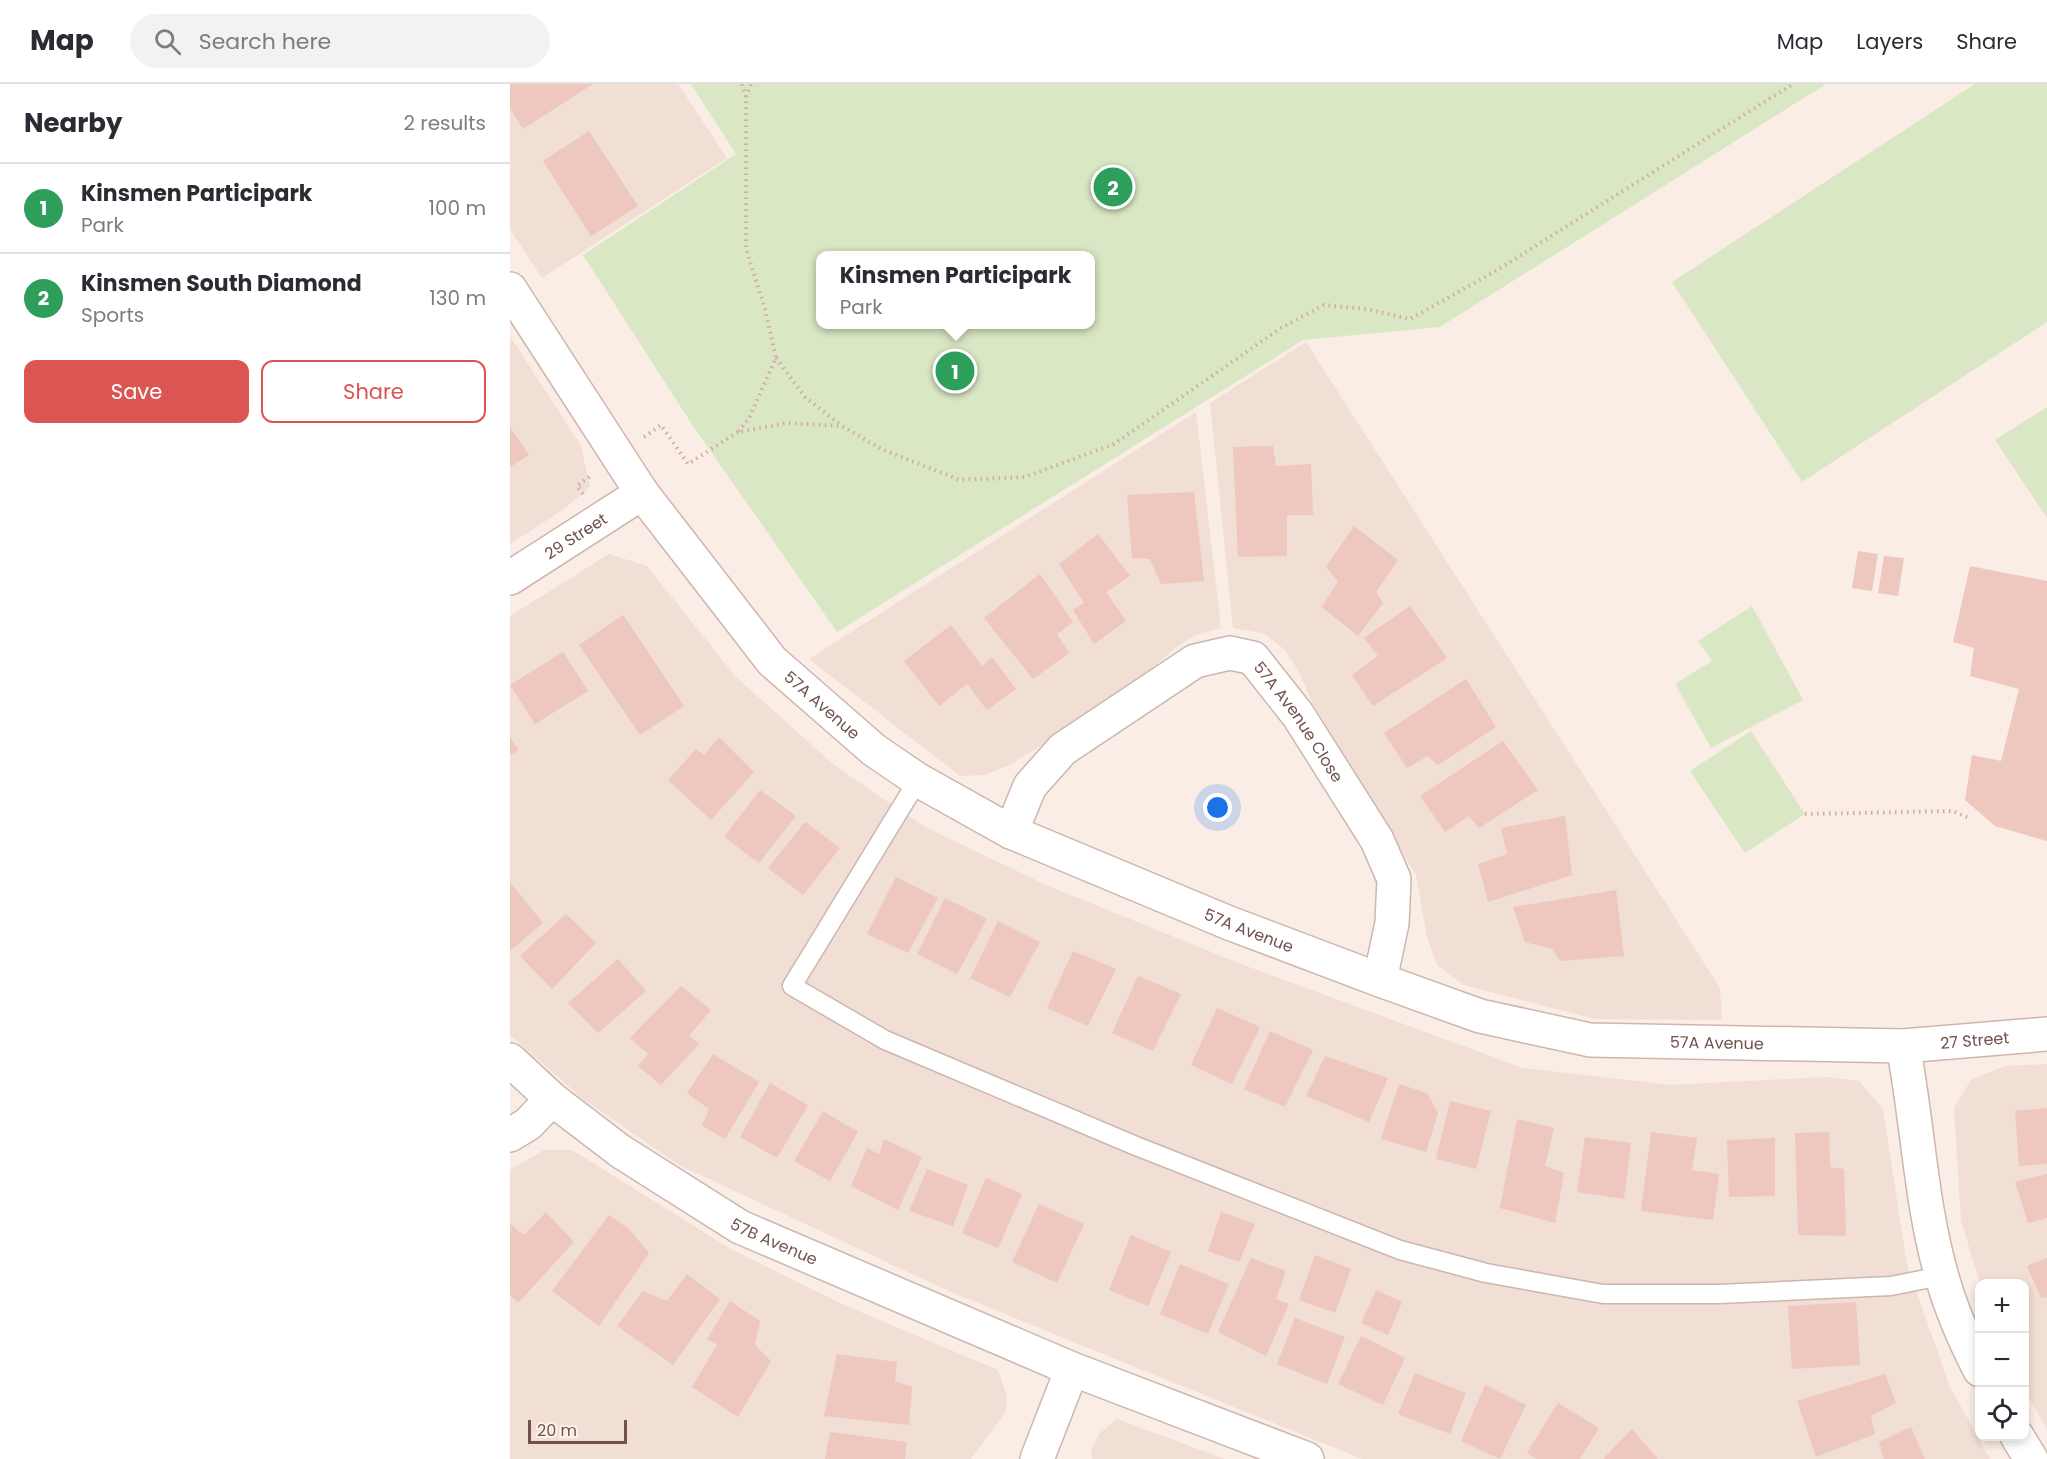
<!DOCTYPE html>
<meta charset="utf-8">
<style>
:root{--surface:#fff;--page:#f2f2f3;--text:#2b2b33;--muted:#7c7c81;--line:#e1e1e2;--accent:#db5553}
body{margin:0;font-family:Poppins,sans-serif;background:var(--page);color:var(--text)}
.controls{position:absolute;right:18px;bottom:18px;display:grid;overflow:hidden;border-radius:12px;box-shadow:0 3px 9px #0003}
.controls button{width:54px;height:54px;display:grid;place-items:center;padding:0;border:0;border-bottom:2px solid var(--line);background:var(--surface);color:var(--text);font:30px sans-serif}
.scale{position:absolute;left:18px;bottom:15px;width:99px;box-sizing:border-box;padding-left:6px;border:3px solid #71514c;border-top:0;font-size:16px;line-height:21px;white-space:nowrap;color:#71514c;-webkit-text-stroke:4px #fef2eb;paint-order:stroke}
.you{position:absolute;left:708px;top:724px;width:21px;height:21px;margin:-15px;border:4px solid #fff;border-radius:50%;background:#1a73e8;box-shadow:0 0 0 9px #1a73e833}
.badge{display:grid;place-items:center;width:39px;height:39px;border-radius:50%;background:var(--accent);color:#fff;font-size:20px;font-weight:700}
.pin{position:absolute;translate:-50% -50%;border:3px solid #fff;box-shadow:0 2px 6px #0006}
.popup{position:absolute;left:306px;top:167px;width:279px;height:78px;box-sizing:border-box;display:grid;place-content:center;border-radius:12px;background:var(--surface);filter:drop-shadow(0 2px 4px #0005);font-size:20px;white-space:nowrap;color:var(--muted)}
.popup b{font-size:22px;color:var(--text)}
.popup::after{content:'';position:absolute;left:50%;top:100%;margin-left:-12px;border:12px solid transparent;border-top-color:var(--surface)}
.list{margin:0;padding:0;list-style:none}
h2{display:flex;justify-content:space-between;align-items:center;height:78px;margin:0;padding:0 24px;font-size:26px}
h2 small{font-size:20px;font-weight:400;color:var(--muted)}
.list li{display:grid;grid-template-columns:39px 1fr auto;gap:18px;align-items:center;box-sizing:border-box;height:90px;padding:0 24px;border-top:2px solid var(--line)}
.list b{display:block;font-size:22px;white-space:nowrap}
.list p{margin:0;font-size:20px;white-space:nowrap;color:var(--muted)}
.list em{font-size:20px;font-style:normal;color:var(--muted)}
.actions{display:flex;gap:12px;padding:18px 24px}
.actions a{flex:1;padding:14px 0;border:2px solid var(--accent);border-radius:12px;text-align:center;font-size:21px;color:var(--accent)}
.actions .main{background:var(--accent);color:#fff}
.icon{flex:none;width:33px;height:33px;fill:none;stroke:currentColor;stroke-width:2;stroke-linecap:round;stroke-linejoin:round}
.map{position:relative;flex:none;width:1537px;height:1375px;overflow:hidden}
header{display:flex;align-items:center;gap:36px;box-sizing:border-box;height:84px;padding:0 30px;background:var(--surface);border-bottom:2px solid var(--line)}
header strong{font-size:28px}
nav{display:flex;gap:33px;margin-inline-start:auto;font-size:21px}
.search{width:420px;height:54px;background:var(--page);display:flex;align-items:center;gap:15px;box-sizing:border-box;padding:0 21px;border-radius:33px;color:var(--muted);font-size:22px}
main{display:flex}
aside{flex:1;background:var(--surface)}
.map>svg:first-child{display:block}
.residential{fill:#f1ded4}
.green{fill:#dae7c4;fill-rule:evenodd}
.building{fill:#eec7be}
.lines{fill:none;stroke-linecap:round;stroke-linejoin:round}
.lane-casing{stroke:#cdb6af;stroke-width:21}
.street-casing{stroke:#cdb6af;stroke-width:36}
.secondary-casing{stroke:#d0b5ac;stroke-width:36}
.path{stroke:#d2aaa2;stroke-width:4;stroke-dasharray:1.5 4.5;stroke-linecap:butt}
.lane{stroke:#fff;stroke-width:18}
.street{stroke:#fff;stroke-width:33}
.secondary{stroke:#fff;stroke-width:33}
.labels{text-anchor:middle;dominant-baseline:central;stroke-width:6;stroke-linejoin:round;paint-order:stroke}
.street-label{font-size:16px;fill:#71514c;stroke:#fef2eb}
</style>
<header>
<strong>Map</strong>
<div class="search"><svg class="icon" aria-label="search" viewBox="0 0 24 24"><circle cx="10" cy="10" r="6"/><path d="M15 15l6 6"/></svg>Search here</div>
<nav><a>Map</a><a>Layers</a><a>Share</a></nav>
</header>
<main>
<aside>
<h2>Nearby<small>2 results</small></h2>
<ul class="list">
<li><span class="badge" style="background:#2e9e5b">1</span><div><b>Kinsmen Participark</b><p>Park</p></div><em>100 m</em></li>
<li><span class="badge" style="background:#2e9e5b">2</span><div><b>Kinsmen South Diamond</b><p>Sports</p></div><em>130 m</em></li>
</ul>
<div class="actions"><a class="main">Save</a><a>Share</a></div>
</aside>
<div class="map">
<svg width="1537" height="1375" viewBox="0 0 1537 1375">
<rect width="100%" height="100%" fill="#faede5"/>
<!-- residential -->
<g class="residential">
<polygon points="0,0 168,0 217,74 32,194 0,145"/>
<polygon points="0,252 71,362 80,403 54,425 0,460"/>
<polygon points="796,258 1210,904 1212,936 1085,935 953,901 927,881 917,853 906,791 802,618 788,586 774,565 753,549 723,544 700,319"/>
<polygon points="686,328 711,544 686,551 665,564 626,598 526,665 499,681 475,691 450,692 299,575"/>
<polygon points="99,470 137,482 226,593 324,681 415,743 536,801 731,880 1013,984 1161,1001 1316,993 1349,997 1373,1025 1397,1181 1440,1303 1480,1375 852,1375 441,1208 169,1081 72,1014 0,951 0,532"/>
<polygon points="1537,980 1537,1345 1515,1307 1514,1200 1470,1199 1451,1137 1444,1024 1461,996 1495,982"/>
<polygon points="34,1066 62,1066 221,1165 334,1221 488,1286 497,1312 496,1327 461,1375 0,1375 0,1086"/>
<polygon points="607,1335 715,1375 582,1375 581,1367 589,1350"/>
</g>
<!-- green -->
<g class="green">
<path d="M 181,0 L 1316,0 L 930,243 L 793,256 L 327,548 L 183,342 L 73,171 L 226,70 ZM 310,172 L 580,172 L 580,240 L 310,240 Z"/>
<polygon points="1465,0 1537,0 1537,238 1292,398 1162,198"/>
<polygon points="1537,323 1537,434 1485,356"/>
<polygon points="1242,522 1293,616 1201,664 1165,600 1202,577 1188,557"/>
<polygon points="1241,647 1295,730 1235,769 1180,687"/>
</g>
<!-- building -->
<g class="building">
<polygon points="0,0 83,0 13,45 0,25"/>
<polygon points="79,47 128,122 81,152 33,77"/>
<polygon points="0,343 19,371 0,383"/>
<polygon points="763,362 766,382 801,380 803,431 777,431 777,472 728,473 723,363"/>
<polygon points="684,408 694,497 651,500 640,475 622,474 617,411"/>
<polygon points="844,442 888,476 866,508 873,519 848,552 812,523 828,497 816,483"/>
<polygon points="588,450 620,492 596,508 616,537 584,560 563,526 574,519 549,480"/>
<polygon points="1348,467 1368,470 1362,507 1342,504"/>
<polygon points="1374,472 1394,474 1388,512 1368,509"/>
<polygon points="1460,482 1537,497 1537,757 1485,742 1455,716 1462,671 1491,677 1509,605 1460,592 1464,564 1443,558"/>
<polygon points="530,490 563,538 547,550 559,569 523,595 474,534"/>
<polygon points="900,522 937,574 863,622 842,591 868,572 854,554"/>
<polygon points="113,531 174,622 130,651 69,561"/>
<polygon points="441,541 472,582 482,573 506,605 477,626 457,600 429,622 394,577"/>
<polygon points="53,568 78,607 25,640 0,601"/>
<polygon points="956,595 986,643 928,681 918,672 897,684 874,649"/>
<polygon points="0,653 9,666 0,671"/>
<polygon points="209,653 244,688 201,736 158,696 186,665 194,671"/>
<polygon points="993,657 1028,706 969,744 959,732 935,748 910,712"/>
<polygon points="250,706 286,732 249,779 214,753"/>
<polygon points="1055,732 1062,791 978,818 968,780 997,770 991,744"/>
<polygon points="295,738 330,764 293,811 258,784"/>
<polygon points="386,793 428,814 398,869 357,850"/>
<polygon points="0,798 33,839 0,867"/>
<polygon points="1106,806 1114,872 1050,877 1042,865 1015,858 1003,823"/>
<polygon points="435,814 477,835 447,890 407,870"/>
<polygon points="56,830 86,859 42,905 10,872"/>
<polygon points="488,837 530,858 500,913 460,894"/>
<polygon points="563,867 606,885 578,942 537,924"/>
<polygon points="108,875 136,907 88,949 58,919"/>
<polygon points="628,892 671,910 643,967 602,949"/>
<polygon points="171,902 201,926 179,952 189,960 151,1001 128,982 138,970 120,954"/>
<polygon points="707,924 750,943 722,1000 681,981"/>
<polygon points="760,947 803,966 775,1023 734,1005"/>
<polygon points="203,970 249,998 215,1055 192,1042 199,1025 177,1009"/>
<polygon points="815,972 878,994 859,1038 796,1012"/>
<polygon points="260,999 298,1021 267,1074 230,1053"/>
<polygon points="889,1000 917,1009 928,1029 916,1068 871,1055"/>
<polygon points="940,1017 981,1027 966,1085 926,1075"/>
<polygon points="1537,1024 1537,1080 1509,1082 1505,1027"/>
<polygon points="313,1027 348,1048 320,1097 284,1077"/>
<polygon points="1007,1035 1044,1044 1035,1082 1054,1089 1045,1139 990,1124"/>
<polygon points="1141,1048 1187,1054 1182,1086 1209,1090 1203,1136 1131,1127"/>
<polygon points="1319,1048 1320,1083 1334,1085 1336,1152 1288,1151 1285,1049"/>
<polygon points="1075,1053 1121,1059 1114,1115 1067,1108"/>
<polygon points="1265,1054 1265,1112 1219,1113 1217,1056"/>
<polygon points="374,1055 412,1073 388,1126 341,1102 357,1064 369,1070"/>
<polygon points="417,1085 458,1101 443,1142 399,1127"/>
<polygon points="1537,1090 1537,1134 1518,1139 1505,1098"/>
<polygon points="476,1094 512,1110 488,1164 452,1149"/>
<polygon points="529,1120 574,1140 547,1199 502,1178"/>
<polygon points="36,1128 64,1158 8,1219 0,1211 0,1140 14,1151"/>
<polygon points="711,1128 745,1140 729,1178 698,1167"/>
<polygon points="99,1131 120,1146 139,1169 89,1242 42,1207"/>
<polygon points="621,1151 661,1168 638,1222 599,1206"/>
<polygon points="805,1171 841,1185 825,1229 789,1216"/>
<polygon points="741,1174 776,1187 766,1215 779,1220 756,1272 708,1248"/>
<polygon points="1537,1174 1537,1213 1531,1214 1517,1182"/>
<polygon points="670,1180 719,1200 698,1250 650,1230"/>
<polygon points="177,1190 210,1215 163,1281 107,1242 133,1207 157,1217"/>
<polygon points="866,1206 892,1218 878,1251 851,1239"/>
<polygon points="220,1217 250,1237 245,1261 261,1277 228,1333 182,1303 207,1261 197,1255"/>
<polygon points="1346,1218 1350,1281 1282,1285 1278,1222"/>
<polygon points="785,1234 835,1253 817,1300 767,1280"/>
<polygon points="851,1252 895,1274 873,1321 828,1300"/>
<polygon points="327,1270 387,1278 385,1297 402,1303 399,1341 314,1332"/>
<polygon points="905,1289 956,1309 940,1350 888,1330"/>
<polygon points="1375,1290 1386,1319 1361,1332 1365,1350 1306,1373 1287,1317"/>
<polygon points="975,1301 1016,1321 990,1375 951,1357"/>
<polygon points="1048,1319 1089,1344 1070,1375 1027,1375 1017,1369"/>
<polygon points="1401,1343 1415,1375 1374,1375 1369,1358"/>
<polygon points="1122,1345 1148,1375 1093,1375"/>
<polygon points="320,1348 397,1358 395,1375 315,1375"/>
</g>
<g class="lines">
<!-- lane casing -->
<g class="lane-casing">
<polyline id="lane" points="408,696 282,902 375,956 626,1062 890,1166 976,1189 1093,1210 1209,1210 1381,1202 1431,1192"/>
</g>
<!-- street casing -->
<g class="street-casing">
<g id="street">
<path id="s1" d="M 501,748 L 520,702 L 553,665 L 685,577 L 720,569 L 743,574 L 788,631 L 867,756 L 884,795 L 882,839 L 870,896"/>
<path id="s2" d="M 0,976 L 42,1015 L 110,1067 L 230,1143 L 562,1285 L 797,1375"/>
<polyline points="0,1051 18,1040 42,1015"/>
<polyline points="527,1375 562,1285"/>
</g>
</g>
<!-- secondary casing -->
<g class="secondary-casing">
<g id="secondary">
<path id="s3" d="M 0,205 L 132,409 L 262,577 L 364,666 L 408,696 L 501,748 L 719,839 L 870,896 L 970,932 L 1080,956 L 1393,962 L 1537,950"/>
<path id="s4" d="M 0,494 L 132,409"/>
<path d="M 1393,962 C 1408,1038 1410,1117 1432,1193 C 1441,1225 1455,1257 1470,1286"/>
<polyline points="1507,1352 1521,1375"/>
</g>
</g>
<!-- path -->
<g class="path">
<polyline points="232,0 236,14 236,165 255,225 266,274 239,334 228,348 277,339 332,342 371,365 450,396 515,393 604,360 771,244 814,221 856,225 900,235 984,188 1283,0"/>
<polyline points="236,13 241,0"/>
<polyline points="266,274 295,313 332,342"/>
<polyline points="134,353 151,341 178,380 228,348"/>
<polyline points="73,410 67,402 82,391"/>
<polyline points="1295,730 1443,727 1461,735"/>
</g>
<!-- lane -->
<use href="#lane" class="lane"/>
<!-- street -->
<use href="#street" class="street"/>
<!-- secondary -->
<use href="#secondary" class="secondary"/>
</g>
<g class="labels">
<!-- street labels -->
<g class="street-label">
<text stroke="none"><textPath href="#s4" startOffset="78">29 Street</textPath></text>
<text stroke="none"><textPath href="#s3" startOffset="522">57A Avenue</textPath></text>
<text stroke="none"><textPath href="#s1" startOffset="396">57A Avenue Close</textPath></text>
<text stroke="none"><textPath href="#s3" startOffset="1008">57A Avenue</textPath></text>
<text stroke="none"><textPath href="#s3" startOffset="1752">27 Street</textPath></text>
<text stroke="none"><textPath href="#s3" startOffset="1494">57A Avenue</textPath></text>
<text stroke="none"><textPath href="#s2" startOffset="322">57B Avenue</textPath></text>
</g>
</g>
</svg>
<div class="controls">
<button>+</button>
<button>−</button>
<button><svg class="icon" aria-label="locate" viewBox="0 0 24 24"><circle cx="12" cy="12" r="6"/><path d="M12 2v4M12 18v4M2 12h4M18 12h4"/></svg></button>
</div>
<div class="scale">20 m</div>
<div class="you"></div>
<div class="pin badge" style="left:445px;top:287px;background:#2e9e5b">1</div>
<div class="popup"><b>Kinsmen Participark</b>Park</div>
<div class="pin badge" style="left:603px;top:103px;background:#2e9e5b">2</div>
</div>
</main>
